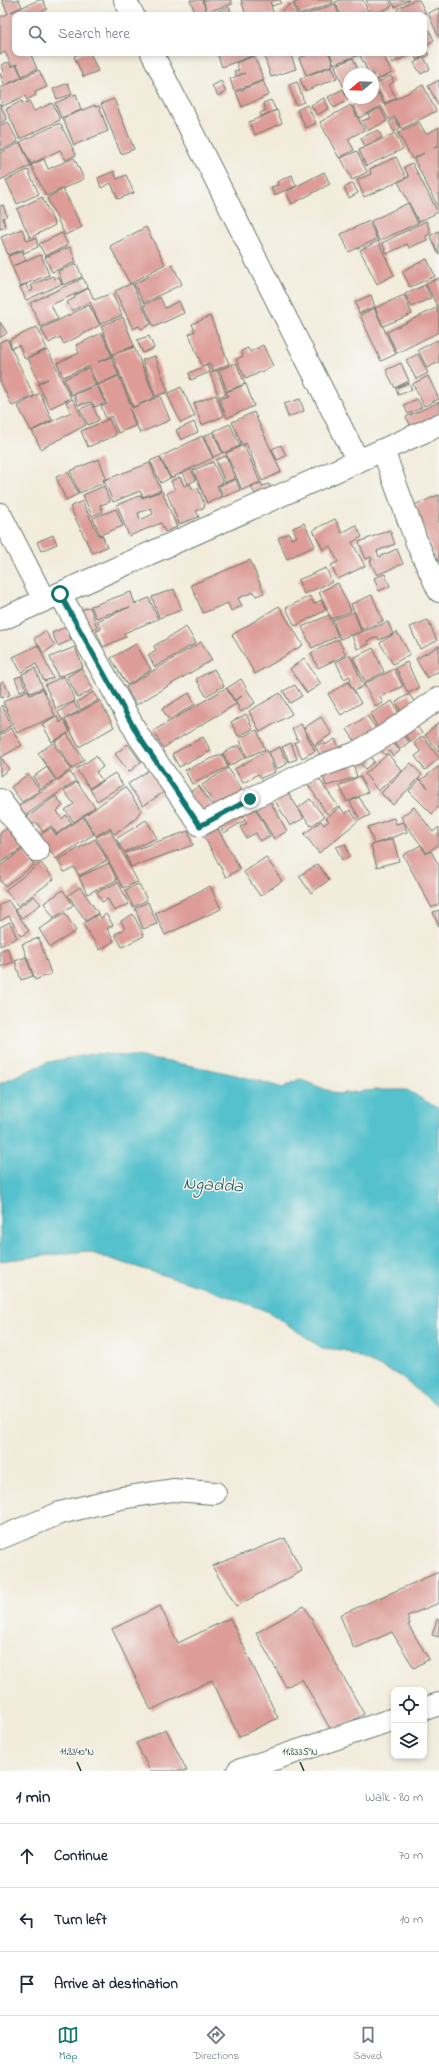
<!DOCTYPE html>
<meta charset="utf-8">
<style>
:root{--surface:#fff;--page:#f2f2f3;--text:#1f2937;--muted:#747a83;--line:#e0e1e3;--accent:#0f766e}
body{margin:0;font-family:"Indie Flower",sans-serif;background:var(--page);color:var(--text)}
.controls{position:absolute;right:12px;bottom:12px;display:grid;overflow:hidden;border-radius:8px;box-shadow:0 2px 6px #0003}
.controls button{width:36px;height:36px;display:grid;place-items:center;padding:0;border:0;border-bottom:1px solid var(--line);background:var(--surface);color:var(--text);font:20px sans-serif}
.compass{position:absolute;left:343px;top:68px;width:36px;height:36px;border-radius:50%;background:var(--surface);box-shadow:0 2px 6px #0003;rotate:251deg}
.stop{position:absolute;width:12px;height:12px;margin:-9px;border:3px solid #0f766e;border-radius:50%;background:#fff}
.stop.end{background:#0f766e;border-color:#fff;box-shadow:0 1px 4px #0008}
.list{margin:0;padding:0;list-style:none}
h2{display:flex;justify-content:space-between;align-items:center;height:52px;margin:0;padding:0 16px;font-size:17px}
h2 small{font-size:13px;font-weight:400;color:var(--muted)}
.list li{display:grid;grid-template-columns:26px 1fr auto;gap:12px;align-items:center;box-sizing:border-box;height:64px;padding:0 16px;border-top:1px solid var(--line)}
.list b{display:block;font-size:15px;white-space:nowrap}
.list em{font-size:13px;font-style:normal;color:var(--muted)}
.icon{flex:none;width:22px;height:22px;fill:none;stroke:currentColor;stroke-width:2;stroke-linecap:round;stroke-linejoin:round}
.map{position:relative;flex:none;width:439px;height:1771px;overflow:hidden}
.search{position:absolute;background:var(--surface);box-shadow:0 2px 6px #0003;left:12px;right:12px;top:12px;height:44px;display:flex;align-items:center;gap:10px;box-sizing:border-box;padding:0 14px;border-radius:8px;color:var(--muted);font-size:15px}
.sheet{height:244px;background:var(--surface)}
nav{display:flex;justify-content:space-around;align-items:center;box-sizing:border-box;height:56px;border-top:1px solid var(--line);background:var(--surface);font-size:11px;color:var(--muted)}
nav a{display:grid;justify-items:center;gap:2px}
nav .on{color:var(--accent)}
.map>svg:first-child{display:block}
.water{fill:#54c1cd;stroke:#3a7f80}
.building{fill:#dd9c97;fill-rule:evenodd}
.lines{fill:none;stroke-linecap:round;stroke-linejoin:round}
.street-casing{stroke:#697a6e;stroke-width:24}
.street{stroke:#fff;stroke-width:22}
.route{stroke:#0f766e;stroke-width:5}
.ticks{fill:none;stroke:#1f3d34;stroke-width:1.5}
.labels{text-anchor:middle;dominant-baseline:central;stroke-width:3;stroke-linejoin:round;paint-order:stroke}
.water-label{font-size:18px;font-style:italic;fill:#2c5e5a;stroke:#f6f6f2}
.ticks-label{font-size:10px;text-anchor:middle;fill:#1f3d34;stroke:#f6f6f2;stroke-width:3;stroke-linejoin:round;paint-order:stroke}
</style>
<div class="map">
<svg width="439" height="1771" viewBox="0 0 439 1771">
<rect width="100%" height="100%" fill="#f6f6f2"/>
<filter id="ink" filterUnits="userSpaceOnUse"><feTurbulence type="fractalNoise" baseFrequency=".025" numOctaves="2"/><feDisplacementMap in="SourceGraphic" scale="8" xChannelSelector="R" yChannelSelector="G"/><feConvolveMatrix kernelMatrix="1 2 1 2 8 2 1 2 1" color-interpolation-filters="sRGB"/></filter>
<filter id="wash" filterUnits="userSpaceOnUse"><feTurbulence type="fractalNoise" baseFrequency=".012" numOctaves="4" result="noise"/><feDisplacementMap in="SourceGraphic" scale="16" xChannelSelector="R" yChannelSelector="G"/><feGaussianBlur stdDeviation="0.9" result="paint"/><feColorMatrix in="noise" values="0 0 0 0 0 0 0 0 0 0 0 0 0 0 0 0 0 1.4 0 .05"/><feComposite in="paint" operator="in"/></filter>
<g filter="url(#wash)">
<rect width="100%" height="100%" fill="#f2ecdb"/>
<!-- water -->
<path class="water" d="M 96,1053 C 160,1059 222,1069 283,1088 L 299,1079 L 337,1094 L 374,1090 L 407,1090 L 439,1109 L 439,1407 L 397,1374 L 343,1350 L 322,1348 L 269,1312 L 205,1288 L 85,1251 L 0,1261 L 0,1083 L 49,1062 Z"/>
<g id="blocks">
<!-- building -->
<g class="building">
<polygon points="2,0 19,0 22,7 11,12 39,0 43,0 47,9 35,15 15,15 15,53 36,53 31,55 37,69 22,76 17,64 12,66 5,52 0,54 0,17 8,14"/>
<polygon points="190,0 202,0 206,10 203,0 231,0 232,4 207,12 208,15 196,15"/>
<polygon points="241,0 280,0 281,3 272,6 270,2 274,15 246,15"/>
<polygon points="301,0 332,0 333,3 299,15 294,3"/>
<polygon points="340,0 363,0 368,11 360,15 341,15 335,2"/>
<polygon points="366,0 389,0 392,6 373,15"/>
<polygon points="391,0 409,0 395,7"/>
<polygon points="414,0 419,0 426,13 400,15 397,9"/>
<polygon points="293,4 297,15 278,15 289,5"/>
<polygon points="335,4 339,15 305,15"/>
<polygon points="229,7 232,15 209,15"/>
<polygon points="439,8 439,38 428,13"/>
<polygon points="429,30 434,40 424,46 424,33"/>
<polygon points="424,47 429,55 426,57 424,55 417,60 413,53 424,53"/>
<polygon points="81,53 90,53 98,71 83,77 74,56"/>
<polygon points="217,53 254,53 254,55 222,67"/>
<polygon points="271,53 290,53 296,69 271,77 264,56"/>
<polygon points="312,53 329,53 333,65 306,75 299,58"/>
<polygon points="330,53 358,53 359,55 334,64"/>
<polygon points="359,53 382,53 392,73 373,82 373,74 369,74"/>
<polygon points="388,53 412,53 393,63"/>
<polygon points="254,56 264,80 234,91 230,79 245,73 236,76 234,71 239,70 236,63"/>
<polygon points="424,57 430,69 421,74 414,63"/>
<polygon points="353,58 358,70 354,72 355,74 349,74 349,83 343,86 335,66"/>
<polygon points="8,62 11,67 16,65 22,77 5,85 0,75 4,71 1,65"/>
<polygon points="332,66 337,78 305,91 300,79"/>
<polygon points="39,70 47,87 35,92 36,95 27,100 25,96 3,106 0,99 0,88"/>
<polygon points="391,76 394,82 389,85 396,98 385,103 375,84"/>
<polygon points="439,80 439,106 428,86"/>
<polygon points="221,81 226,92 218,96 212,86"/>
<polygon points="263,81 269,95 242,107 236,92"/>
<polygon points="297,82 304,102 296,105 289,85"/>
<polygon points="68,83 72,94 57,99 53,89"/>
<polygon points="423,85 436,111 402,129 395,117 389,120 381,106 359,118 353,106 368,98 373,98 373,95 378,93 384,105"/>
<polygon points="343,89 348,100 334,108 328,97"/>
<polygon points="76,94 81,110 61,118 55,103"/>
<polygon points="324,98 329,108 317,115 311,105"/>
<polygon points="114,99 134,149 121,154 101,104"/>
<polygon points="271,100 276,110 262,116 260,113 266,110 263,103"/>
<polygon points="22,101 23,104 29,101 34,111 52,103 60,120 20,139 6,109"/>
<polygon points="0,104 7,119 0,123"/>
<polygon points="95,105 95,107 99,106 108,131 74,145 63,118"/>
<polygon points="307,105 316,123 306,128 297,110"/>
<polygon points="351,105 364,130 348,139 354,150 339,158 320,122"/>
<polygon points="380,108 387,121 367,131 362,121 370,118 368,114"/>
<polygon points="277,110 282,123 255,135 249,122"/>
<polygon points="395,119 400,128 394,132 389,122"/>
<polygon points="8,122 18,142 0,151 0,125"/>
<polygon points="419,122 426,134 439,127 439,145 433,148 439,146 439,209 414,159 424,153 412,159 398,133"/>
<polygon points="60,123 76,155 66,160 60,150 31,164 20,142"/>
<polygon points="378,130 382,137 365,146 361,138"/>
<polygon points="395,133 403,149 366,166 359,150"/>
<polygon points="20,143 31,166 0,180 0,153"/>
<polygon points="357,151 367,172 352,180 341,158"/>
<polygon points="396,157 406,178 364,197 357,180 371,174 370,169"/>
<polygon points="74,158 84,179 46,196 31,165 44,159 48,169"/>
<polygon points="412,163 438,212 419,222 398,182 409,177 404,167"/>
<polygon points="28,170 39,194 17,204 6,180"/>
<polygon points="114,171 117,179 126,175 134,193 118,199 111,183 101,188 98,178"/>
<polygon points="324,172 330,184 292,204 286,192"/>
<polygon points="292,175 296,186 274,195 271,187 278,185 277,182"/>
<polygon points="353,183 358,193 349,198 344,188"/>
<polygon points="63,189 82,227 65,235 47,198"/>
<polygon points="42,197 55,225 30,238 17,209"/>
<polygon points="408,203 418,223 379,241 371,221"/>
<polygon points="3,205 7,215 3,218 6,227 0,229 0,206"/>
<polygon points="369,221 377,239 349,252 341,234"/>
<polygon points="426,221 431,233 426,236 427,240 409,248 407,244 387,254 382,243"/>
<polygon points="146,227 165,264 130,284 110,246"/>
<polygon points="22,229 27,241 36,238 38,247 24,253 23,249 8,255 1,237"/>
<polygon points="439,231 439,255 430,236"/>
<polygon points="62,233 68,245 45,256 39,244"/>
<polygon points="378,241 394,275 377,284 360,250"/>
<polygon points="70,247 76,262 52,272 45,257"/>
<polygon points="22,251 26,261 12,266 8,256"/>
<polygon points="41,255 49,275 20,286 12,266"/>
<polygon points="427,259 435,276 410,287 402,271"/>
<polygon points="77,264 82,277 63,285 58,271"/>
<polygon points="172,264 182,284 144,303 134,284"/>
<polygon points="53,276 54,279 58,277 62,284 26,300 20,287 26,284 29,292 33,290 31,285"/>
<polygon points="83,278 88,288 51,305 58,319 41,327 30,303"/>
<polygon points="439,278 439,310 426,284"/>
<polygon points="132,283 151,324 141,329 139,326 133,329 115,291"/>
<polygon points="425,285 431,298 411,307 405,294"/>
<polygon points="89,288 94,300 112,293 122,315 100,324 90,302 72,311 67,302 75,298 74,296"/>
<polygon points="371,295 375,307 359,313 355,302"/>
<polygon points="404,295 412,314 383,326 375,308"/>
<polygon points="160,297 165,308 179,301 184,313 154,327 144,305"/>
<polygon points="89,305 100,325 64,344 60,337 49,343 41,329"/>
<polygon points="374,308 396,354 381,361 360,315"/>
<polygon points="436,308 439,315 439,332 397,353 387,332"/>
<polygon points="210,316 229,364 213,371 209,363 202,366 189,334 195,331 192,324"/>
<polygon points="123,317 134,346 112,354 101,326"/>
<polygon points="0,322 7,333 0,338"/>
<polygon points="37,327 47,349 25,359 19,345 12,348 9,340"/>
<polygon points="102,333 112,356 98,362 111,357 119,375 97,385 89,366 63,377 57,363 79,353 76,345"/>
<polygon points="149,336 154,348 143,353 137,340"/>
<polygon points="7,339 34,396 12,406 0,381 0,342"/>
<polygon points="437,340 439,344 439,362 427,368 418,350"/>
<polygon points="263,345 273,366 246,379 236,359 243,356 241,351 248,348 250,352"/>
<polygon points="134,347 155,397 133,407 112,355"/>
<polygon points="48,350 71,398 50,408 38,384 48,379 39,382 28,358"/>
<polygon points="418,354 428,373 416,379 406,360"/>
<polygon points="155,356 168,392 155,396 142,360"/>
<polygon points="236,363 245,384 227,391 219,370"/>
<polygon points="401,363 409,381 395,388 386,370"/>
<polygon points="207,365 210,372 191,380 189,373"/>
<polygon points="88,368 96,384 71,395 64,379"/>
<polygon points="217,370 226,394 219,397 210,373"/>
<polygon points="119,376 132,408 160,396 170,420 140,433 130,409 135,426 118,433 111,416 106,419 101,406 107,404 98,385"/>
<polygon points="428,376 439,399 424,406 413,384"/>
<polygon points="409,383 412,390 398,395 396,388"/>
<polygon points="246,384 254,406 227,418 219,399 228,396 226,392"/>
<polygon points="97,385 105,403 94,407 92,402 78,405 74,395"/>
<polygon points="181,387 195,416 181,423 167,394"/>
<polygon points="40,393 52,420 31,431 18,406"/>
<polygon points="216,395 224,416 202,425 194,403"/>
<polygon points="73,399 86,425 41,449 32,431 71,412 66,402"/>
<polygon points="300,399 304,411 288,417 284,404"/>
<polygon points="417,399 422,407 408,414 404,405"/>
<polygon points="439,402 439,423 415,434 406,417"/>
<polygon points="92,404 99,420 88,425 80,409"/>
<polygon points="254,412 281,472 262,481 246,443 242,445 232,422"/>
<polygon points="109,419 116,435 88,447 81,431"/>
<polygon points="194,422 198,432 181,440 176,430"/>
<polygon points="230,424 240,446 223,453 214,431"/>
<polygon points="213,432 222,453 213,457 204,436"/>
<polygon points="202,436 213,458 171,478 160,457"/>
<polygon points="244,445 260,482 242,490 226,453"/>
<polygon points="281,445 286,456 277,460 272,449"/>
<polygon points="226,456 235,478 225,483 216,460"/>
<polygon points="159,457 170,478 161,483 150,461"/>
<polygon points="99,459 106,478 103,480 104,483 79,493 70,471"/>
<polygon points="213,462 223,483 217,486 222,497 207,503 193,470"/>
<polygon points="150,463 161,490 143,497 140,491 113,502 104,480"/>
<polygon points="191,469 196,480 188,484 183,472"/>
<polygon points="68,472 78,494 66,500 56,477"/>
<polygon points="180,477 184,486 190,484 193,490 198,488 205,507 196,511 199,517 179,524 167,493 175,490 171,481"/>
<polygon points="236,479 240,490 223,497 219,486"/>
<polygon points="261,483 262,486 269,484 271,488 255,494 251,487"/>
<polygon points="104,486 110,502 100,505 103,512 92,516 83,495"/>
<path d="M 162,491 L 177,527 L 165,532 L 161,523 L 129,536 L 117,505 L 141,495 L 142,498 ZM 151,508 L 153,514 L 140,520 L 138,513 Z"/>
<polygon points="439,495 439,566 414,505"/>
<polygon points="82,501 99,536 102,535 107,547 92,553 70,507"/>
<polygon points="116,509 123,526 100,535 93,518"/>
<polygon points="335,519 342,533 356,525 362,537 352,542 365,566 338,579 331,565 338,562 330,546 323,550 313,530"/>
<polygon points="304,523 315,546 287,559 278,538 289,533 291,539 297,537 293,528"/>
<polygon points="390,530 395,544 377,551 379,557 397,549 403,564 377,575 370,561 372,560 371,557 366,559 359,542"/>
<polygon points="53,535 57,544 41,551 37,542"/>
<polygon points="250,560 264,593 256,596 254,592 238,598 242,606 231,611 228,603 203,613 191,585"/>
<polygon points="326,568 332,582 304,594 298,580"/>
<polygon points="385,574 390,586 379,591 374,578"/>
<polygon points="338,583 351,611 331,619 319,592"/>
<polygon points="174,589 182,610 159,618 152,597"/>
<polygon points="131,592 135,604 149,598 158,619 124,633 126,637 103,647 96,631 101,629 97,621 130,607 96,618 91,606"/>
<polygon points="372,595 383,621 362,630 351,604"/>
<polygon points="310,596 314,604 321,600 326,610 295,626 286,608"/>
<polygon points="279,606 303,645 255,674 232,635"/>
<polygon points="90,607 97,627 85,632 78,611"/>
<polygon points="354,612 361,631 340,639 333,620"/>
<polygon points="329,615 338,636 312,648 302,627"/>
<polygon points="428,620 437,641 420,649 410,627"/>
<polygon points="388,622 393,634 379,640 378,637 367,641 369,644 357,649 352,636"/>
<polygon points="66,627 71,640 58,646 52,633"/>
<polygon points="186,627 196,643 155,667 148,655 156,650 154,646"/>
<polygon points="45,631 55,645 44,653 34,639"/>
<polygon points="397,632 410,654 393,664 380,643"/>
<polygon points="338,639 346,655 318,668 311,653"/>
<polygon points="201,642 212,660 136,705 126,687"/>
<polygon points="136,644 151,670 127,685 111,658"/>
<polygon points="38,645 53,678 44,681 36,664 21,672 13,657"/>
<polygon points="439,646 439,671 427,678 416,659"/>
<polygon points="75,647 83,667 58,677 50,657"/>
<polygon points="373,648 384,672 365,682 353,658"/>
<polygon points="350,655 364,686 354,691 349,682 351,680 350,676 344,679 336,662"/>
<polygon points="304,658 321,684 307,693 290,669"/>
<polygon points="407,662 419,688 408,693 396,668"/>
<polygon points="35,668 43,688 30,693 22,674"/>
<polygon points="81,668 93,689 78,698 67,677"/>
<polygon points="214,669 224,686 206,696 196,679"/>
<polygon points="394,669 403,686 380,697 383,703 376,707 364,684"/>
<polygon points="21,676 26,689 20,691 15,678"/>
<polygon points="64,676 75,701 56,709 45,685"/>
<polygon points="241,679 255,703 241,712 235,701 242,696 234,700 227,688"/>
<polygon points="4,681 10,695 1,698 0,683"/>
<polygon points="348,682 361,703 341,715 328,694"/>
<polygon points="295,685 302,696 290,703 283,691"/>
<polygon points="226,688 236,704 163,748 153,731"/>
<polygon points="43,689 55,716 17,733 3,702 28,690 30,695"/>
<polygon points="93,692 98,700 81,710 77,702"/>
<polygon points="189,693 195,704 169,720 162,709"/>
<polygon points="280,693 292,714 260,732 249,711"/>
<polygon points="409,694 415,703 401,711 396,702"/>
<polygon points="100,701 114,727 79,747 65,720"/>
<polygon points="392,701 400,714 378,728 370,714"/>
<polygon points="74,702 79,711 62,720 58,712"/>
<polygon points="2,705 11,725 0,734 0,707"/>
<polygon points="246,714 253,729 238,736 231,722"/>
<polygon points="57,716 60,723 64,720 70,732 52,742 42,724"/>
<polygon points="367,716 377,730 356,743 347,729"/>
<polygon points="321,717 332,734 314,745 304,728"/>
<polygon points="412,720 422,733 411,742 400,729"/>
<polygon points="439,722 439,752 425,735"/>
<polygon points="301,724 315,751 302,758 294,743 298,741 292,729"/>
<polygon points="11,728 22,745 0,758 0,736"/>
<polygon points="257,730 265,749 247,757 239,738"/>
<polygon points="399,730 409,742 400,749 390,737"/>
<polygon points="67,734 84,760 72,769 55,742"/>
<polygon points="423,736 439,758 425,770 415,756 421,752 414,743"/>
<polygon points="203,737 211,751 179,767 172,754"/>
<polygon points="335,739 341,751 323,761 315,746 324,742 325,745"/>
<polygon points="390,739 400,751 393,756 389,751 385,755 379,748"/>
<polygon points="53,743 71,769 57,780 38,753"/>
<polygon points="291,743 297,759 289,762 282,747"/>
<polygon points="128,744 141,762 129,772 115,754"/>
<polygon points="239,745 246,757 229,766 223,753"/>
<polygon points="280,747 287,764 276,769 269,752"/>
<polygon points="267,750 275,772 261,778 258,774 243,783 235,769"/>
<polygon points="222,754 228,767 192,784 185,770"/>
<polygon points="369,754 374,762 365,769 359,761"/>
<polygon points="388,754 402,771 378,791 365,774"/>
<polygon points="96,756 103,767 96,772 102,780 90,788 76,769"/>
<polygon points="2,759 9,769 0,776 0,760"/>
<polygon points="353,763 357,777 326,786 322,772"/>
<polygon points="411,763 422,775 393,805 381,793"/>
<polygon points="439,766 439,806 432,814 409,791 420,779 428,788 421,780"/>
<polygon points="47,767 55,780 41,789 33,777"/>
<polygon points="228,768 244,794 218,810 202,785"/>
<polygon points="149,770 164,792 143,806 128,784"/>
<polygon points="70,772 76,781 24,816 17,807"/>
<polygon points="115,773 123,785 97,801 90,789"/>
<polygon points="28,774 40,790 22,802 11,787"/>
<polygon points="317,776 338,806 327,814 307,783"/>
<polygon points="360,776 368,792 347,802 340,786"/>
<polygon points="77,782 95,807 74,822 65,810 74,804 64,791"/>
<polygon points="199,786 216,812 203,820 187,794"/>
<polygon points="125,787 141,810 135,819 114,834 110,828 96,836 84,816"/>
<polygon points="286,789 304,818 290,826 273,797"/>
<polygon points="56,796 63,806 57,811 62,819 66,815 72,823 57,834 51,826 43,832 36,822 32,824 27,817"/>
<polygon points="359,797 370,815 360,820 350,802"/>
<polygon points="268,798 287,831 274,839 255,806"/>
<polygon points="310,799 324,817 311,826 298,808"/>
<polygon points="254,806 270,836 260,841 256,833 246,838 240,827 247,823 241,812"/>
<polygon points="340,807 345,814 350,810 358,821 319,853 304,834 321,821 324,825 329,821 326,818"/>
<polygon points="414,807 433,832 439,827 439,844 427,853 404,822 407,832 374,844 368,827 394,818 396,824 404,822 401,817"/>
<polygon points="238,810 245,820 224,833 217,821"/>
<polygon points="83,817 94,834 56,859 40,835 51,828 56,835"/>
<polygon points="146,820 157,838 124,852 116,839"/>
<polygon points="214,822 240,869 226,877 200,829"/>
<polygon points="9,827 23,848 0,863 0,833"/>
<polygon points="110,830 138,882 123,888 96,837"/>
<polygon points="188,831 193,845 131,867 125,853"/>
<polygon points="95,839 107,860 79,876 74,867 64,872 58,860"/>
<polygon points="393,839 399,861 377,867 371,845"/>
<polygon points="345,844 350,857 342,860 336,847"/>
<polygon points="421,845 426,854 431,851 439,866 439,904 432,908 403,855"/>
<polygon points="23,849 34,865 5,886 0,880 0,866"/>
<polygon points="266,857 282,881 260,896 244,872"/>
<polygon points="41,863 54,879 18,906 5,890"/>
<polygon points="109,863 117,880 87,894 79,877"/>
<polygon points="318,864 329,880 311,893 299,876"/>
<polygon points="118,882 129,904 114,911 108,899 102,902 97,892"/>
<polygon points="139,884 147,900 133,907 125,890"/>
<polygon points="210,886 221,909 165,935 155,913"/>
<polygon points="80,887 98,913 86,921 68,895"/>
<polygon points="63,890 73,905 54,918 44,903"/>
<polygon points="34,896 41,904 22,918 15,910"/>
<polygon points="8,900 29,931 21,936 9,916 0,921 0,905"/>
<polygon points="148,902 157,924 143,929 135,908"/>
<polygon points="439,910 439,927 433,912"/>
<polygon points="65,913 76,931 50,947 39,929"/>
<polygon points="98,914 101,918 106,914 113,925 107,929 114,941 100,950 83,924"/>
<polygon points="133,914 144,936 122,947 115,934 125,929 121,921"/>
<polygon points="10,922 17,938 0,946 0,927"/>
<polygon points="39,938 51,974 35,980 22,944"/>
<polygon points="7,948 13,962 0,967 0,951"/>
<polygon points="26,957 33,976 21,980 15,961"/>
<polygon points="285,1538 302,1571 236,1606 212,1566"/>
<polygon points="439,1572 439,1603 407,1616 410,1624 408,1625 429,1659 414,1668 392,1632 354,1649 340,1615"/>
<polygon points="160,1606 178,1643 230,1618 278,1718 239,1737 212,1680 151,1710 112,1629"/>
<polygon points="304,1606 364,1714 332,1732 302,1679 286,1687 256,1633"/>
<polygon points="437,1619 439,1620 439,1637 432,1635"/>
<polygon points="166,1729 187,1771 150,1771 136,1743"/>
</g>
</g>
</g>
<g filter="url(#ink)">
<use href="#blocks" fill-opacity="0" stroke="#697a6e" stroke-width="1"/>
<g class="lines">
<!-- street casing -->
<g class="street-casing">
<g id="street">
<polyline points="125,0 133,15"/>
<polyline points="152,53 358,461"/>
<polyline points="383,450 417,543 439,591"/>
<polyline points="0,514 44,600"/>
<polyline points="60,594 138,735 200,825 250,799 316,768 356,753 386,735 439,698"/>
<polyline points="0,620 439,425"/>
<polyline points="0,800 38,851"/>
<polyline points="0,1538 60,1513 121,1498 173,1490 215,1493"/>
<polyline points="424,1709 439,1704"/>
<polyline points="238,1771 394,1719"/>
</g>
</g>
<!-- street -->
<use href="#street" class="street"/>
</g>
</g>
<g class="lines" filter="url(#ink)">
<!-- route -->
<polyline class="route" points="60,594 138,735 200,826 250,799"/>
</g>
<!-- ticks -->
<path class="ticks" d="M 77,1762 L 81,1771M 300,1762 L 304,1771"/>
<g class="labels">
<!-- water labels -->
<g class="water-label">
<text transform="translate(213 1186) rotate(3)">Ngadda</text>
</g>
</g>
<g class="ticks-label">
<text x="77" y="1755">11.8340°N</text>
<text x="300" y="1755">11.8335°N</text>
</g>
</svg>
<div class="controls">
<button><svg class="icon" aria-label="locate" viewBox="0 0 24 24"><circle cx="12" cy="12" r="6"/><path d="M12 2v4M12 18v4M2 12h4M18 12h4"/></svg></button>
<button><svg class="icon" aria-label="layers" viewBox="0 0 24 24"><path d="M12 4l9 5-9 5-9-5zM3 14l9 5 9-5"/></svg></button>
</div>
<svg class="compass" viewBox="-18 -18 36 36"><path d="M0-13l5 13h-10z" fill="#e53935"/><path d="M0 13l5-13h-10z" fill="#747a83"/></svg>
<div class="stop" style="left:60px;top:594px"></div>
<div class="stop end" style="left:250px;top:799px"></div>
<div class="search"><svg class="icon" aria-label="search" viewBox="0 0 24 24"><circle cx="10" cy="10" r="6"/><path d="M15 15l6 6"/></svg>Search here</div>
</div>
<section class="sheet">
<h2>1 min<small>Walk · 80 m</small></h2>
<ul class="list">
<li><svg class="icon" aria-label="ahead" viewBox="0 0 24 24"><path d="M12 20V5M6 11l6-6 6 6"/></svg><div><b>Continue</b></div><em>70 m</em></li>
<li><svg class="icon" aria-label="left" viewBox="0 0 24 24"><path d="M17 20v-9H6M10 6l-5 5 5 5"/></svg><div><b>Turn left</b></div><em>10 m</em></li>
<li><svg class="icon" aria-label="arrive" viewBox="0 0 24 24"><path d="M6 21V4h12l-3 4 3 4H6"/></svg><div><b>Arrive at destination</b></div></li>
</ul>
</section>
<nav>
<a class="on"><svg class="icon" aria-label="map" viewBox="0 0 24 24"><path d="M3 6l6-2 6 2 6-2v14l-6 2-6-2-6 2zM9 4v14M15 6v14"/></svg>Map</a>
<a><svg class="icon" aria-label="directions" viewBox="0 0 24 24"><path d="M12 3l9 9-9 9-9-9zM9 14v-3h6M13 9l2 2-2 2"/></svg>Directions</a>
<a><svg class="icon" aria-label="saved" viewBox="0 0 24 24"><path d="M7 4h10v16l-5-4-5 4z"/></svg>Saved</a>
</nav>
